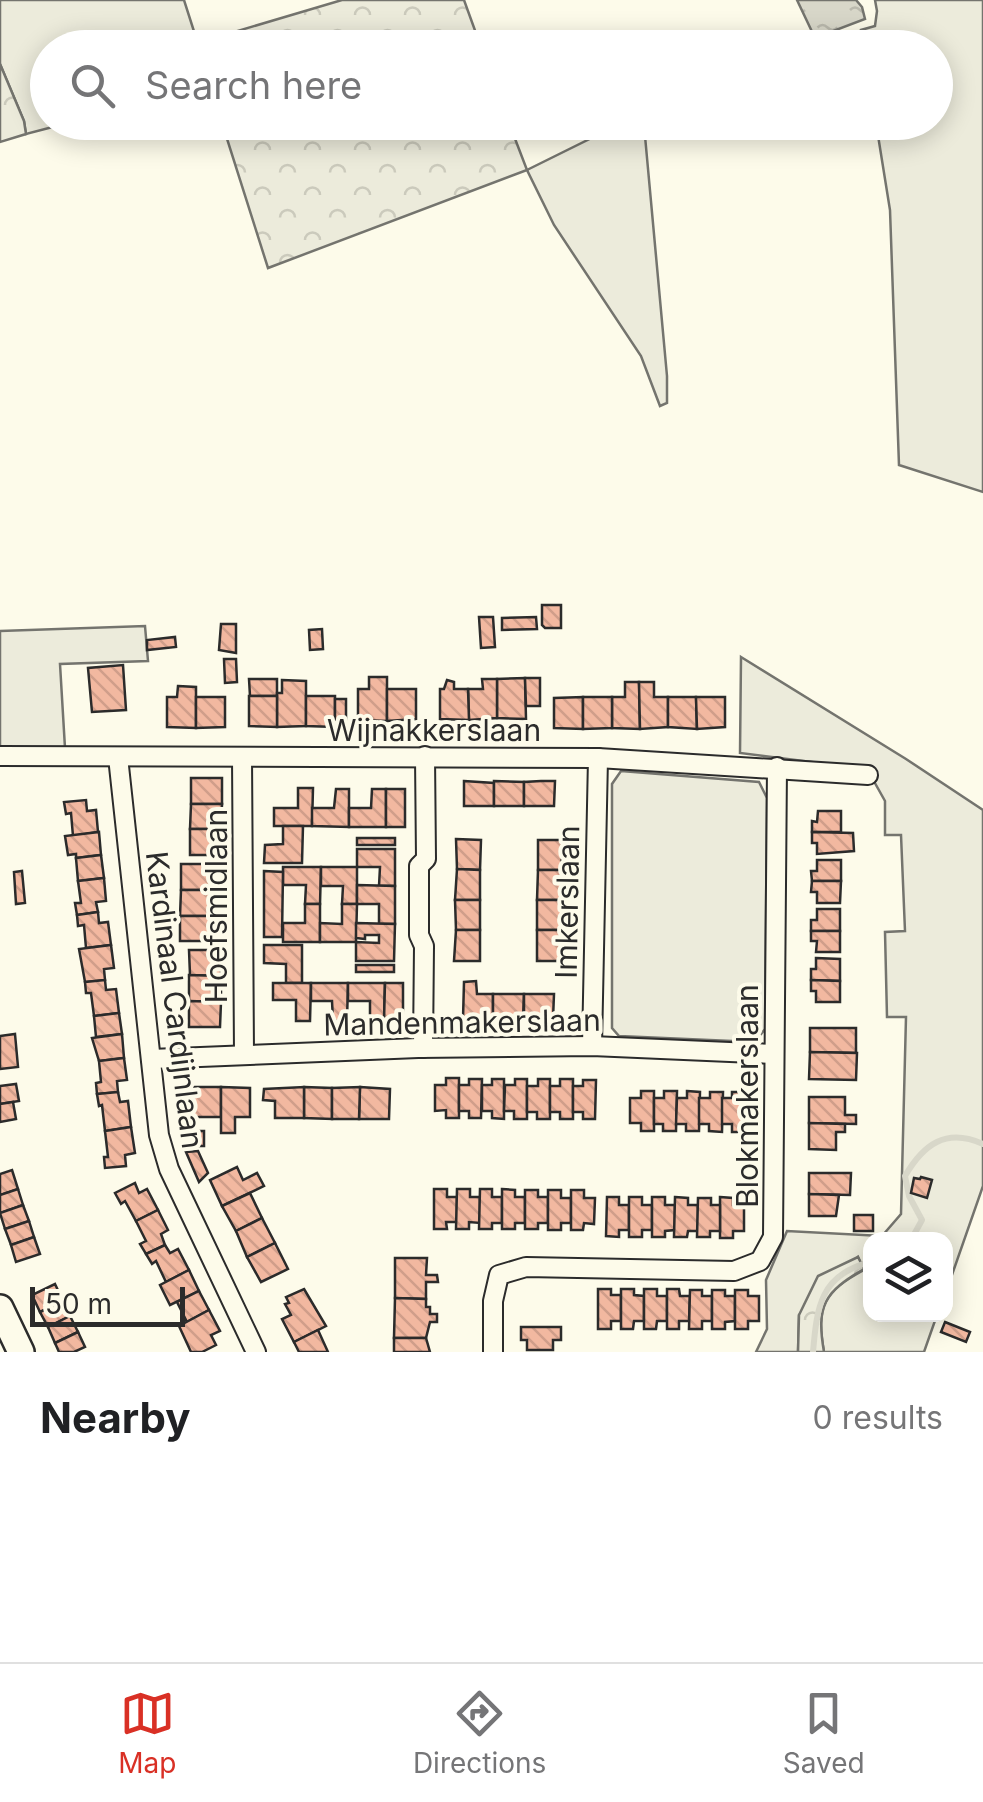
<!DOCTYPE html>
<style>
:root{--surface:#fff;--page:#f6f6f6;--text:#202124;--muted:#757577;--line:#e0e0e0;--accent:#d93025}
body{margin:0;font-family:Inter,sans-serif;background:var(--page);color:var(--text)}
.controls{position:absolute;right:30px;bottom:30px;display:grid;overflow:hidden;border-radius:20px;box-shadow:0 5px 25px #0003}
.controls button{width:90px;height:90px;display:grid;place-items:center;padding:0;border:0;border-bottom:2px solid var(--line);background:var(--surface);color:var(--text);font:50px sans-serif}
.scale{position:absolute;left:30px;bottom:25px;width:155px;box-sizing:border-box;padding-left:10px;border:5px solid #2b2b2b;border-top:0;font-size:28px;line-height:35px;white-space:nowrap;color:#2b2b2b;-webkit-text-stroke:8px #fdfbea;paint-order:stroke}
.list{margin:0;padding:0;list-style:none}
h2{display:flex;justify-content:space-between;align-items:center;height:130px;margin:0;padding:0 40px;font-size:42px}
h2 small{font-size:32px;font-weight:400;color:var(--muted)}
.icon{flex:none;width:55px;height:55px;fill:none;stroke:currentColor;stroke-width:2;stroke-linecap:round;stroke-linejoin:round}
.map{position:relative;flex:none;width:983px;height:1352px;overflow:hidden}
.search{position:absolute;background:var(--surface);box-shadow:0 5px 25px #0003;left:30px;right:30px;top:30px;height:110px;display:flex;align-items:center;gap:25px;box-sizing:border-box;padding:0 35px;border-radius:55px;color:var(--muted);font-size:38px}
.sheet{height:310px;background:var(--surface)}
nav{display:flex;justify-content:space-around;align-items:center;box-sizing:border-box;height:140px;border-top:2px solid var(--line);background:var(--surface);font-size:28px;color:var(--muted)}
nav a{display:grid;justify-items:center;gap:5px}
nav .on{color:var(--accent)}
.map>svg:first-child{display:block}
.green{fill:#ecebdb;stroke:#74746e;stroke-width:2.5}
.forest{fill:url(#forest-crowns);stroke:#74746e;stroke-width:2.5}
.water{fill:url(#water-ripples);stroke:#74746e;stroke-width:2.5}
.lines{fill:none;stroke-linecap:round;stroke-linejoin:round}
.stream{stroke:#d8d7c9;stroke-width:6}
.building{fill:url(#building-back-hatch);stroke:#2b2b2b;stroke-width:2.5}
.street-casing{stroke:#2b2b2b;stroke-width:22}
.secondary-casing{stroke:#2b2b2b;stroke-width:30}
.street{stroke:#fdfbea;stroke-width:18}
.secondary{stroke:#fdfbea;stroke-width:25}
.labels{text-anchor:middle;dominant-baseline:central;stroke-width:8;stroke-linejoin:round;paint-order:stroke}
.street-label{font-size:30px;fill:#2b2b2b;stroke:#fdfbea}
</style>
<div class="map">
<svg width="983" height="1352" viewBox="0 0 983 1352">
<defs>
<pattern id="forest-crowns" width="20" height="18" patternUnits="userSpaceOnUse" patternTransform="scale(2.5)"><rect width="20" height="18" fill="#ecebdb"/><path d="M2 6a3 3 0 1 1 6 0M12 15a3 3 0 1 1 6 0" fill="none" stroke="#cbcabc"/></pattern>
<pattern id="water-ripples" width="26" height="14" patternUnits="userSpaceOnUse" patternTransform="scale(2.5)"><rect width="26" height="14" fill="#d8d7c9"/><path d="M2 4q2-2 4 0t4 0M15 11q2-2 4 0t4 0" fill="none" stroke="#bab9ad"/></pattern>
<pattern id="building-back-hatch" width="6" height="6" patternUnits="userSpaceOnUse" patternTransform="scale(2.5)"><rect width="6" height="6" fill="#f2b8a0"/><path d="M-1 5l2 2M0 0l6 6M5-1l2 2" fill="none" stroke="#d09e8a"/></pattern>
</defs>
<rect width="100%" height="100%" fill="#fdfbea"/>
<!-- green -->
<g class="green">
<polygon points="0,0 184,0 199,47 48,48 48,122 68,123 26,134 24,121 0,64"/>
<polygon points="875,0 983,0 983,492 899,465 890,210 876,123 936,122 936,48 864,47 861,30 875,26 877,11"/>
<path d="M 622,123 C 634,122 640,125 645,136 L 667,376 L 667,403 L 660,406 L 641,356 L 554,225 L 527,170 Z"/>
<polygon points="145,626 148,661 60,664 65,748 0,749 0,631"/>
<path d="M 741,657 L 906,759 L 983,810 L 983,1186 L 946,1292 L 946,1240 L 870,1240 L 870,1314 L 937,1315 L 924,1352 L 824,1352 C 816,1306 823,1292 864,1270 L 858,1257 L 799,1315 L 798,1352 L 756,1352 L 767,1329 L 766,1280 L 787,1231 L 882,1236 L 901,1214 L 906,1017 L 887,1017 L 885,932 L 905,931 L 901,835 L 885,835 L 885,801 L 867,769 L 740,753 Z"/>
<polygon points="621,771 759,782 767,798 765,1029 755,1042 619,1036 612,1028 612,784"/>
</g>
<!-- forest -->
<g class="forest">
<polygon points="342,0 464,0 481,47 199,48 197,43"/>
<polygon points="0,64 24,121 26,134 0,142"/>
<polygon points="222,123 509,123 527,170 268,268"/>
<path d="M 858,1257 L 864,1269 C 824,1292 816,1306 824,1352 L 798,1352 L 799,1315 L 818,1276 Z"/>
</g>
<!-- water -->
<polygon class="water" points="797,0 856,0 862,7 865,19 815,38"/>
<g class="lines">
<!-- stream -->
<g class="stream">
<path d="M 911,1240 L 922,1220 L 909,1196 L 905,1176 C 923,1145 946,1127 983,1144"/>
<path d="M 813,1352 C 817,1307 820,1275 870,1262"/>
</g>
</g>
<!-- building -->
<g class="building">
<polygon points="542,605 561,605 561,628 545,628 542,625"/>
<polygon points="479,617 493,617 495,647 481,648"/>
<polygon points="536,617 537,629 502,630 502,618"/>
<polygon points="221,624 236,624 236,653 219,650"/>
<polygon points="322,629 323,649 310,650 309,630"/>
<polygon points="175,637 176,647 147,650 147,640"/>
<polygon points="224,659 236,659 237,682 225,683"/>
<polygon points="123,665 126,710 92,712 88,668"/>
<polygon points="369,677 387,677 387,721 358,720 358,689 369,689"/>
<polygon points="525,678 526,719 497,718 497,679"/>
<polygon points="525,678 540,678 540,706 526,706"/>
<polygon points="249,679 277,679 277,696 250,696"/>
<polygon points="482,679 497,679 497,718 469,720 468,689 483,689"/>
<polygon points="282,680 306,681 306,726 277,727 277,693 282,693"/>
<polygon points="447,680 454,682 454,689 468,689 469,720 440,719 440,689 444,689"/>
<polygon points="625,682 639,682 640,729 612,728 612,697 625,697"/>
<polygon points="639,682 654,682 654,697 668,697 668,727 640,729"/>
<polygon points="178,686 196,687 196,728 167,727 167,697 177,697"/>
<polygon points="387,689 416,689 416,719 387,721"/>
<polygon points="249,696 277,696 277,727 249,726"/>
<polygon points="306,696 335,696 335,727 306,726"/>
<polygon points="196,697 225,697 225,727 196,728"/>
<polygon points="583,697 583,729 554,728 554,698"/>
<polygon points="583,697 612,697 612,728 583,729"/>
<polygon points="668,697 696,697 697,729 668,727"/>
<polygon points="696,697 725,697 725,727 697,729"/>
<rect x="335" y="699" width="11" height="25"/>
<rect x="191" y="778" width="31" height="26"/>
<polygon points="464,781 494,783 494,806 464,806"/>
<polygon points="494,781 524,782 524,806 494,806"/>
<polygon points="541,781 555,781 554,806 524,806 524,782"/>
<polygon points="298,788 313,788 312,826 274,826 274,808 298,808"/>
<polygon points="336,789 349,789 349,827 312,826 312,808 334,808"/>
<polygon points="372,789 386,789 386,827 349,827 349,808 371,808"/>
<rect x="386" y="789" width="19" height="38"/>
<polygon points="86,800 87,811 96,810 98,832 73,836 71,813 66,814 64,802"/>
<polygon points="191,804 222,804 221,829 190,829"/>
<polygon points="818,811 841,811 841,832 812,832 812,821 817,822"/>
<polygon points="283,826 303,826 302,863 264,863 265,845 283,844"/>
<rect x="190" y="829" width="32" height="26"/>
<polygon points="99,832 101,855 76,858 76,854 68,855 65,836"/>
<polygon points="812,832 853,833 854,851 817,854 817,843 812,843"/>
<rect x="357" y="838" width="38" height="7"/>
<polygon points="456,839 481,840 480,870 457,869"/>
<polygon points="538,840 563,840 561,870 538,870"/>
<polygon points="357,849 395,849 395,886 379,886 380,867 357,867"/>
<polygon points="101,855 104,878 78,881 76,858"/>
<polygon points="817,860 841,860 841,881 812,881 811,871 817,871"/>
<rect x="181" y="864" width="31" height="26"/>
<polygon points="283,867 321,867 320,904 305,904 306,885 283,885"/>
<polygon points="321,867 357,867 357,904 342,904 343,886 321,886"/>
<polygon points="457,869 480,870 480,900 455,900"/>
<polygon points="538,870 561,870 562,900 537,900"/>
<polygon points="22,871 25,903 16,904 14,872"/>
<polygon points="264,871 283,872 282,937 264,937"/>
<polygon points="104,878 106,901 96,902 98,912 77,915 75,903 81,903 78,881"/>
<polygon points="812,881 841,881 840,903 817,903 817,892 811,892"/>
<polygon points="357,885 395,886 395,924 379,924 379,904 357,904"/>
<polygon points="181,890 212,890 211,916 180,916"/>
<polygon points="455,900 480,900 480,930 456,930"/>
<polygon points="537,900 562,900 561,930 537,930"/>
<polygon points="305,904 320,904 320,942 283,942 283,923 305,923"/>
<polygon points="342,904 357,904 356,942 320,942 320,923 342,924"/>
<polygon points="817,909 840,909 840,931 811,931 811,920 817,920"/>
<polygon points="98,912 99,923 108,922 111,945 86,948 84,925 78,926 77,915"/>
<rect x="180" y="916" width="31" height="25"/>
<polygon points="356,923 395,924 394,961 356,961 356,942 379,943 379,935 365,935 365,939 356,938"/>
<polygon points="456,930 480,930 480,961 454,961"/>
<polygon points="537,930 561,930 562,961 537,961"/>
<polygon points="811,931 840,931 840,952 816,952 817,941 811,941"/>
<polygon points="111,945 114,968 104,969 105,980 85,982 79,949"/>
<polygon points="264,945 302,945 302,983 286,983 286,964 264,963"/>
<polygon points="189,950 221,950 221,976 190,975"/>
<polygon points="816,958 840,959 840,981 811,980 811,969 816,969"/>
<rect x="356" y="965" width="38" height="7"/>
<polygon points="189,975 221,976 221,1002 189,1001"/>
<polygon points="105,980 106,990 116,989 119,1013 94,1016 91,993 86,993 85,982"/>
<polygon points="811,980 840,981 840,1002 816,1002 816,991 811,991"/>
<polygon points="476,981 477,994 493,994 493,1018 463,1019 464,982"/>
<polygon points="273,983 311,983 310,1021 296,1021 296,1000 273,1000"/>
<polygon points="311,983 348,983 347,1021 333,1021 332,1001 311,1001"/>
<polygon points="348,983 385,983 384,1021 370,1021 370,1001 348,1001"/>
<polygon points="385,983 403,983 403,1021 384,1021"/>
<polygon points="493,994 524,994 523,1019 493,1018"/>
<polygon points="524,994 554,994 553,1019 524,1018"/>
<polygon points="189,1001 221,1002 220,1027 189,1027"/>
<polygon points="119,1013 122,1034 96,1037 94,1016"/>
<polygon points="810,1028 856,1028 856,1053 810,1052"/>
<polygon points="15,1034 18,1067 0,1069 0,1036"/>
<polygon points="122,1034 124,1058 99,1061 92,1038"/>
<polygon points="810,1052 857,1053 856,1080 809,1079"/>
<polygon points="124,1058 127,1080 117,1081 118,1092 97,1094 96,1083 101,1082 99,1061"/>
<polygon points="446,1078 459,1078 459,1118 446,1118 446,1110 435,1111 435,1085 446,1085"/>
<polygon points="469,1079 482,1079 481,1118 469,1118 469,1111 459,1111 459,1085 469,1085"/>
<polygon points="492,1079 504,1079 504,1119 492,1118 492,1111 482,1111 482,1085 492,1085"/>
<polygon points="515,1079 527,1079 527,1119 514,1119 514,1111 504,1111 505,1085 515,1085"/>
<polygon points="538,1079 550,1079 550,1119 537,1119 537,1112 527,1112 527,1086 538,1086"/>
<polygon points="560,1079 573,1079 573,1119 560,1119 560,1112 550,1112 550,1086 560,1086"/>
<polygon points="583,1080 596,1080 595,1119 583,1119 583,1112 573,1112 573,1086 583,1086"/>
<polygon points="16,1084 19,1101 0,1104 0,1086"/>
<polygon points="193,1087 221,1087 221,1117 192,1117"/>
<polygon points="221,1087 250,1088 250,1117 235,1117 235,1133 221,1133"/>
<polygon points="304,1087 332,1088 332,1119 304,1118"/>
<polygon points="304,1087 304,1118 275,1118 275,1101 263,1100 264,1089"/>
<polygon points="360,1087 390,1089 389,1119 359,1119"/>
<polygon points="360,1087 359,1119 332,1119 332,1088"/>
<polygon points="641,1091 654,1091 654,1131 641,1131 641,1123 630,1123 630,1098 641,1098"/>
<polygon points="664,1091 677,1091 676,1131 663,1131 663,1124 654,1124 654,1098 664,1098"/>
<polygon points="687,1091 700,1092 699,1131 686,1131 686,1124 676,1124 677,1098 687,1098"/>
<polygon points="118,1092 120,1102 128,1101 131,1127 105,1131 102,1105 99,1106 97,1094"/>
<polygon points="710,1092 723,1092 722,1132 709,1131 709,1124 699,1124 699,1098 710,1098"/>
<polygon points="732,1092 745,1092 745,1132 732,1132 732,1124 722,1124 722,1098 732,1098"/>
<polygon points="809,1097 845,1097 845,1115 856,1115 856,1124 809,1123"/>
<polygon points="13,1102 16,1119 0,1122 0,1104"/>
<polygon points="809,1123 845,1124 845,1132 836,1132 836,1150 809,1149"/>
<polygon points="131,1127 135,1153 125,1155 126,1166 105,1168 104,1157 108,1157 105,1131"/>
<rect x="182" y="1131" width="22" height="15"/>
<polygon points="198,1151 208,1173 199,1182 186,1152"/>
<polygon points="237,1167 243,1180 257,1173 264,1186 222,1206 210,1180"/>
<polygon points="12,1170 18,1189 0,1195 0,1174"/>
<polygon points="809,1173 851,1173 850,1195 809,1194"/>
<polygon points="921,1177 932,1180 927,1198 911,1193 914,1178 920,1179"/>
<polygon points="135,1183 139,1193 147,1189 158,1210 136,1221 125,1201 121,1204 115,1193"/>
<polygon points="18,1189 23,1205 0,1213 0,1195"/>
<polygon points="434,1189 447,1189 447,1197 457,1197 457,1222 446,1222 447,1229 434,1229"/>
<polygon points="457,1189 470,1189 470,1197 480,1197 480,1223 469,1222 469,1229 456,1229"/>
<polygon points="480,1189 492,1189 492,1197 502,1197 502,1223 492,1223 492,1229 479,1229"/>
<polygon points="502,1189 515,1190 515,1197 525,1197 525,1223 515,1223 515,1229 502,1229"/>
<polygon points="525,1190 538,1190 538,1197 548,1197 548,1223 538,1223 538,1229 525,1229"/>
<polygon points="548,1190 561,1190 561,1198 571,1198 571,1223 561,1223 561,1230 548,1230"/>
<polygon points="571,1190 584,1190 584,1198 595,1198 594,1224 584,1223 583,1230 571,1230"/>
<polygon points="250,1193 262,1218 236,1231 222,1206"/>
<polygon points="809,1194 839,1195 836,1216 809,1216"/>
<polygon points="607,1197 619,1197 619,1205 629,1205 629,1230 619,1230 619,1237 606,1236"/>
<polygon points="629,1197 642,1197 642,1205 652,1205 652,1230 642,1230 642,1237 629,1237"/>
<polygon points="652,1197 665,1197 665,1205 675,1205 675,1230 665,1231 665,1237 652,1237"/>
<polygon points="675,1197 688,1198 688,1205 698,1205 698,1231 688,1231 687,1237 674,1237"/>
<polygon points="720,1197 733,1198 733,1205 744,1205 744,1231 733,1231 733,1238 720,1238"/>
<polygon points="698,1198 711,1198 711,1205 720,1205 720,1231 710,1231 710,1237 697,1237"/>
<polygon points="23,1205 29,1221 5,1229 0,1213"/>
<polygon points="158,1210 168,1230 161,1234 165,1245 146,1254 140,1244 146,1241 136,1221"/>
<rect x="854" y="1215" width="19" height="16"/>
<polygon points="262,1218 275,1243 247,1257 236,1231"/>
<polygon points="29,1221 34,1237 11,1245 5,1229"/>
<polygon points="34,1237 40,1254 16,1262 11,1245"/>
<polygon points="275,1243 288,1269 261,1282 247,1257"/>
<polygon points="165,1245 170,1253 178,1249 189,1270 166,1282 156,1261 152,1264 146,1254"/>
<polygon points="395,1258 427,1258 426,1275 437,1275 438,1282 426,1282 426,1299 395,1298"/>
<polygon points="189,1270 199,1291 170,1305 160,1285"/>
<polygon points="55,1284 63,1301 40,1312 32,1295"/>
<polygon points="304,1289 326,1326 294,1342 282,1319 291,1315 285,1304 289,1303 286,1297"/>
<polygon points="598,1289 611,1289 611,1295 621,1295 621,1321 611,1321 611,1329 598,1329"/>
<polygon points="621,1289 634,1289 634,1295 644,1296 644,1321 634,1321 633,1329 621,1329"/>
<polygon points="644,1289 657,1289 657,1296 667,1296 667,1321 657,1321 656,1329 644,1329"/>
<polygon points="667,1289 679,1289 680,1296 690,1296 689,1321 679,1321 679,1329 667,1329"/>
<polygon points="690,1290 702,1290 702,1296 712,1296 712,1321 702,1321 702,1329 689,1329"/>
<polygon points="712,1290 725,1290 725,1296 735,1296 735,1321 725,1322 725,1329 712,1329"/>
<polygon points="735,1290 748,1290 748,1296 759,1296 759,1321 748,1321 748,1329 735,1329"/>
<polygon points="199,1291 209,1310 187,1322 177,1302"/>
<polygon points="395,1298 426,1299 426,1307 430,1307 430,1314 437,1314 437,1322 430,1322 426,1338 394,1338"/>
<polygon points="63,1301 70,1316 48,1327 40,1312"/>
<polygon points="209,1310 220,1331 211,1335 216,1345 202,1352 191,1352 179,1326"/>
<polygon points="70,1316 78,1332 55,1343 48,1327"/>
<polygon points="945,1322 970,1332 966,1342 941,1332"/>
<polygon points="521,1327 561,1327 561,1340 553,1340 553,1350 527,1350 527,1340 521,1340"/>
<polygon points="318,1330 328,1352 299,1352 294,1342"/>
<polygon points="78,1332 85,1347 74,1352 59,1352 55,1343"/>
<polygon points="394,1338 426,1338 430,1352 394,1352"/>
</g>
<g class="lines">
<!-- street casing -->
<g class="street-casing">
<g id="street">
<polyline points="0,756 598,758 868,775"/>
<polyline points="118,757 159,1135 169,1169 256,1352"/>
<polyline points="242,757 244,1054"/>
<polyline points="592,1046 598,758"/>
<polyline points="423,1048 424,946 419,935 419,866 426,859 425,756"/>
<polyline points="151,1059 418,1048 592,1046 774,1054"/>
<polyline points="493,1352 493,1301 499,1275 526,1267 734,1271 760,1261 773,1237 777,767"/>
</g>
</g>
<!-- secondary casing -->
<g class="secondary-casing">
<polyline id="secondary" points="0,1308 21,1352"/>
</g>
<!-- street -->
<use href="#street" class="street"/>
<!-- secondary -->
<use href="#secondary" class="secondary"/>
</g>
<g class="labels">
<!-- street labels -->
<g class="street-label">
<text x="434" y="730">Wijnakkerslaan</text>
<text transform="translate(567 902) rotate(-89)">Imkerslaan</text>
<text transform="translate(216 906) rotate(-90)">Hoefsmidlaan</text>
<text transform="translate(175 1000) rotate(83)">Kardinaal Cardijnlaan</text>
<text transform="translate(462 1022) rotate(-1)">Mandenmakerslaan</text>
<text transform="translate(747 1096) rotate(-90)">Blokmakerslaan</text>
</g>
</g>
</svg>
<div class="controls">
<button><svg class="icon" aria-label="layers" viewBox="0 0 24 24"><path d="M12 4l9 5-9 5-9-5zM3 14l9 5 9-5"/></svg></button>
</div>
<div class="scale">50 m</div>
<div class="search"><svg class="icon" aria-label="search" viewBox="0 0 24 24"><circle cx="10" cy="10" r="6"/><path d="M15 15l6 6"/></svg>Search here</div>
</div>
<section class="sheet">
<h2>Nearby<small>0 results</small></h2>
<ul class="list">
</ul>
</section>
<nav>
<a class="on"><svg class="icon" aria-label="map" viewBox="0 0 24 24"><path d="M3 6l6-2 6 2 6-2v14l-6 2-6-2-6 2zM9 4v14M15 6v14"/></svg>Map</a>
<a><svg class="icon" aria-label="directions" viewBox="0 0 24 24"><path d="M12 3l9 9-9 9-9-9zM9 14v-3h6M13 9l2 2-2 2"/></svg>Directions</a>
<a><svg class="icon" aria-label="saved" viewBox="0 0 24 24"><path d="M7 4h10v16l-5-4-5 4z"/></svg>Saved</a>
</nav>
